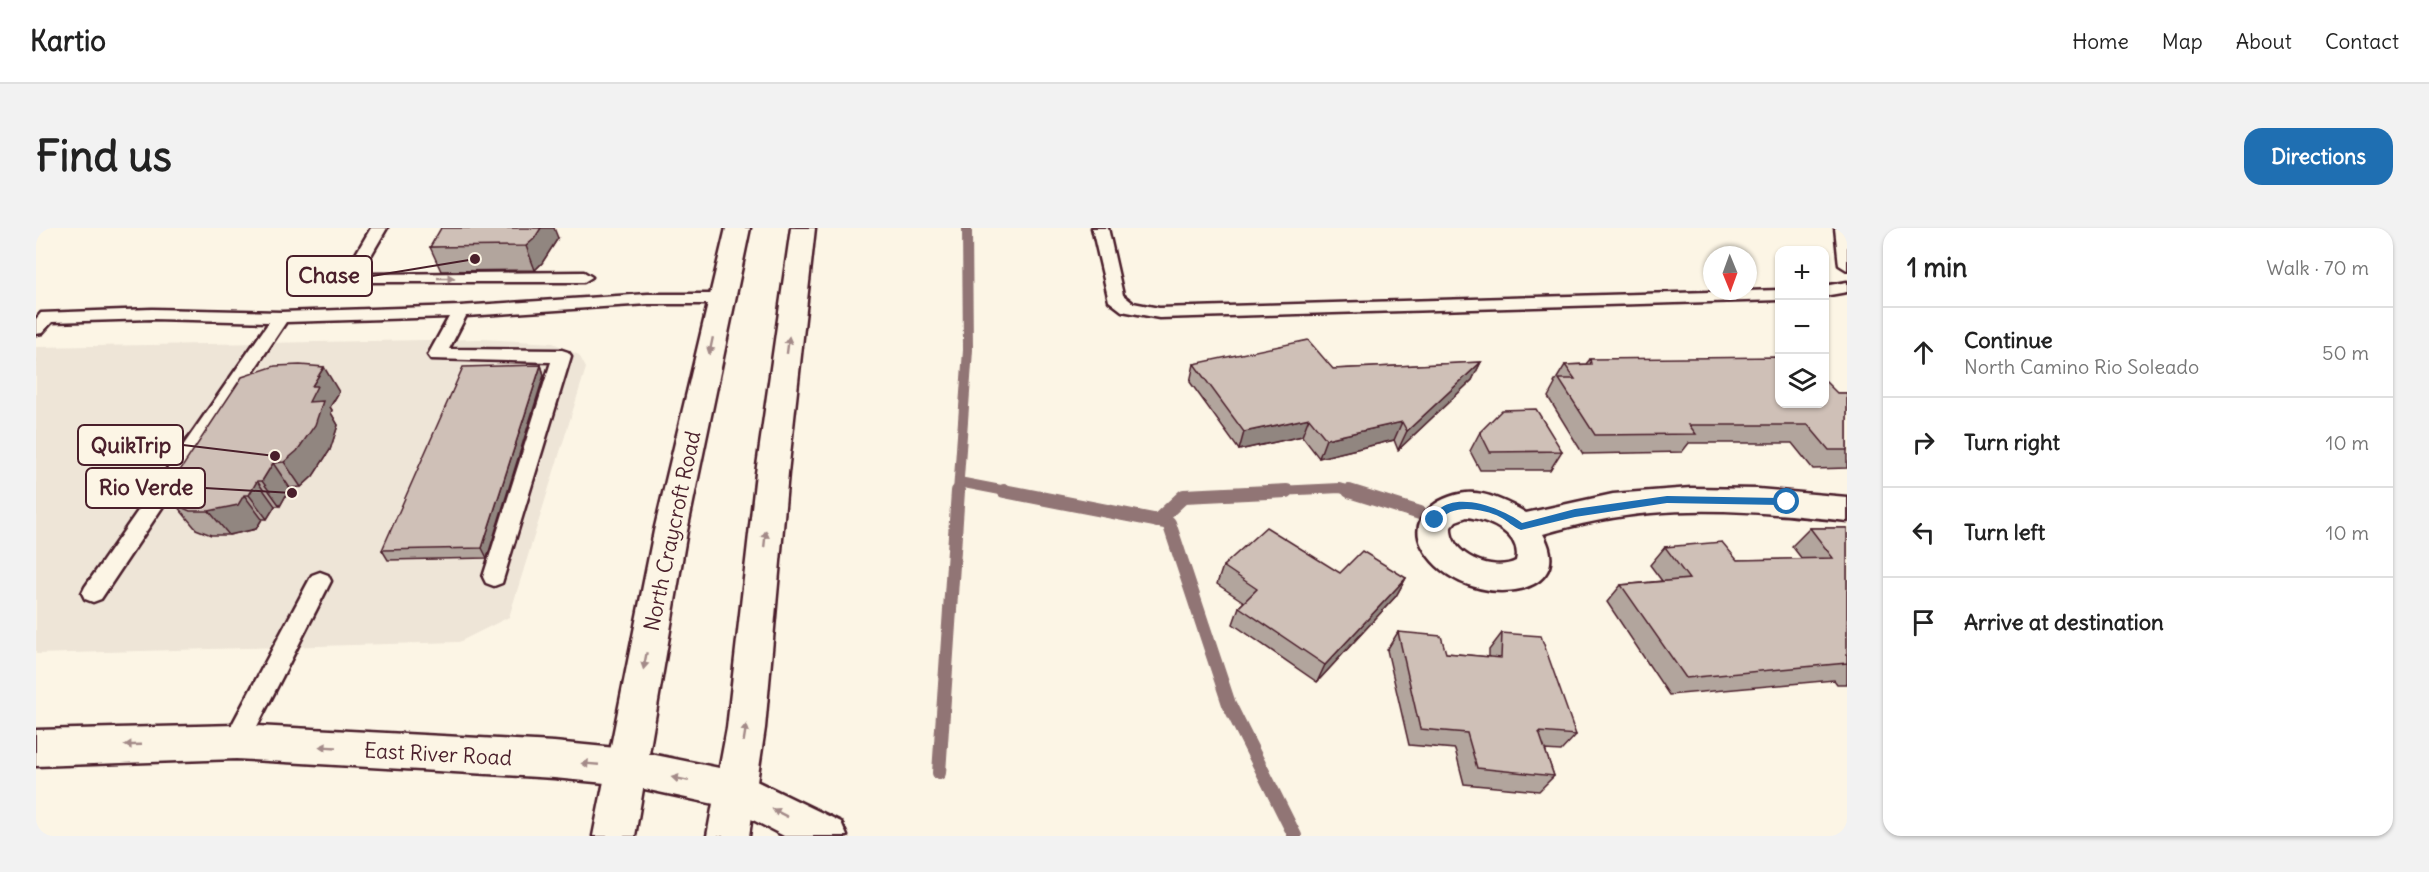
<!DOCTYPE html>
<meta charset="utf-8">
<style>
:root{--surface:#fff;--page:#f2f2f2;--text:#222;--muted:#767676;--line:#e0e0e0;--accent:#1f6fb2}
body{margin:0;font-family:Delius,sans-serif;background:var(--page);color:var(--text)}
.controls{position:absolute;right:18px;top:18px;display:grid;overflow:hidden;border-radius:12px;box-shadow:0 2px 4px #0004}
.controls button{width:54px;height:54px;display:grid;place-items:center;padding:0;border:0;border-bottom:2px solid var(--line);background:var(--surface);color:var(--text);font:30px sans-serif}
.compass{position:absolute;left:1667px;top:18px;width:54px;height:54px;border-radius:50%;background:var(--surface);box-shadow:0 2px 4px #0004;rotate:179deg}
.stop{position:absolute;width:18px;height:18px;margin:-14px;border:4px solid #1f6fb2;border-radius:50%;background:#fff}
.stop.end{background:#1f6fb2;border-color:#fff;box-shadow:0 2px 6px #0008}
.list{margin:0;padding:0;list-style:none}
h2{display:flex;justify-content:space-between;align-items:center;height:78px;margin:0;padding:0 24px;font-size:26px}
h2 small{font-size:20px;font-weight:400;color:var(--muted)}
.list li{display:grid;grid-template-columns:39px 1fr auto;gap:18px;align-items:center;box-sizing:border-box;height:90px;padding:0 24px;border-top:2px solid var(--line)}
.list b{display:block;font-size:22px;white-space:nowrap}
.list p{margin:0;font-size:20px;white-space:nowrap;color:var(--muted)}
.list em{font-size:20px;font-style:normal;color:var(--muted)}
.icon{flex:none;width:33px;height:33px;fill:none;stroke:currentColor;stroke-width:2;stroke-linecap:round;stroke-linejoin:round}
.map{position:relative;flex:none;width:1811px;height:608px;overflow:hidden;border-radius:18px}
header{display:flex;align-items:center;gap:36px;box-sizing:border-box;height:84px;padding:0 30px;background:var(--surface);border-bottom:2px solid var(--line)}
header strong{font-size:28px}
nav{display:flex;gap:33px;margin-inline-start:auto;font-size:21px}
.intro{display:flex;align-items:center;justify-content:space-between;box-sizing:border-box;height:144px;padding:0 36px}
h1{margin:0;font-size:42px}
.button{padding:15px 27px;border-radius:18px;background:var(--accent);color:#fff;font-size:21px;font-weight:700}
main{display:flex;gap:36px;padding:0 36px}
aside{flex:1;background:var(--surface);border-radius:18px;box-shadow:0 2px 4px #0004}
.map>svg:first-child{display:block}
.built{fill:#eee5d7}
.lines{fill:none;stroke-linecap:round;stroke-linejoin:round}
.stream-far1{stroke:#917474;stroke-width:10}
.stream{stroke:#917474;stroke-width:14}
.service-casing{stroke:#4a1f2b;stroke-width:5}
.minor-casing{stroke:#4a1f2b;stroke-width:5}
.tertiary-casing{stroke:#4a1f2b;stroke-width:5}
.secondary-casing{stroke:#4a1f2b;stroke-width:5}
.service{fill:#fcf5e5;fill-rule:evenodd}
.minor{fill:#fcf5e5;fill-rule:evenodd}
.tertiary{fill:#fcf5e5;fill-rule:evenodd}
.secondary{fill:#fcf5e5;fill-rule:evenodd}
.wall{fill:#b2a59d;stroke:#4a1f2b;stroke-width:1.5}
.shaded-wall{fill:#918680;stroke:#4a1f2b;stroke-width:1.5}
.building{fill:#cfc0b7;stroke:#4a1f2b;stroke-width:1.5}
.oneway{fill:#a38a88}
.route{fill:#1f6fb2}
.labels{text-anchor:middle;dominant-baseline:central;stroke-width:4.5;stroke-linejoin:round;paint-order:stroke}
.street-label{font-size:21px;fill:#4a1f2b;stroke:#fcf5e5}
.leader{fill:none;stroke:#4a1f2b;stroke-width:2}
.callout-dot{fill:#4a1f2b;stroke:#fcf5e5;stroke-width:2}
.callout{fill:#fcf5e5;stroke:#4a1f2b;stroke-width:2}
.callout-label{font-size:22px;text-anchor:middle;font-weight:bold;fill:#4a1f2b}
</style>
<header>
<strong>Kartio</strong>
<nav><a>Home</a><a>Map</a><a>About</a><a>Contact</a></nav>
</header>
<div class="intro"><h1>Find us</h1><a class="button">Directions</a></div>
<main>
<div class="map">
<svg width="1811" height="608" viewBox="0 0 1811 608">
<rect width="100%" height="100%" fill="#fcf5e5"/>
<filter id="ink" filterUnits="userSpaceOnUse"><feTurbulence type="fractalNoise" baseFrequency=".0167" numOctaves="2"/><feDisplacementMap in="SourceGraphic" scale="12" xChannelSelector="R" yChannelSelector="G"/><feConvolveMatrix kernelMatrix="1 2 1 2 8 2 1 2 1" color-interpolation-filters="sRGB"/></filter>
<g filter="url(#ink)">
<!-- built -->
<polygon class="built" points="446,111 517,115 543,127 550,140 473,389 423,414 0,426 0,119"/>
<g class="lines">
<!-- stream-far1 -->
<g class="stream-far1">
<polyline points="923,254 975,264"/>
<polyline points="922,264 932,122 931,0"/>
<polyline points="1221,264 1304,260 1318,264"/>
</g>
<!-- stream -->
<g class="stream">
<polyline points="968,263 1133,295 1193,476 1259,608"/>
<polyline points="1313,263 1384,285"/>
<polyline points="1121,293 1148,268 1251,263"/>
<polyline points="903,545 922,263"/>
</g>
<!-- service casing -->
<g class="service-casing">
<g id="service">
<polygon points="335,0 351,0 330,36 332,46 548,44 556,49 548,54 318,54 314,36"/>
<polygon points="1056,0 1072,0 1087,67 1097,75 1123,80 1744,62 1744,72 1123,90 1086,83 1073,73"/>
<polygon points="1799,0 1811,0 1811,42 1803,37"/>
<polygon points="1811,54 1811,64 1788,68 1788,58"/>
<polygon points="612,66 685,66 693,71 685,76 612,76 430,88 413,121 526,122 532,124 535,128 466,355 458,358 450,355 447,349 515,134 395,131 392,127 413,89 250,94 65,371 57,374 49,371 46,365 49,359 233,94 116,91 16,94 6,105 0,106 0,91 5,85 116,81 245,84 424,78"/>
<polygon points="284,344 292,347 295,353 209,522 200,525 191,522 188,514 191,506 276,347"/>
</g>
</g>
<!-- minor casing -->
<g class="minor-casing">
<path id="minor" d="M 1655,260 L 1722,261 L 1811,269 L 1811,293 C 1746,286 1680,279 1615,285 C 1578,288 1542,296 1507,306 C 1546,376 1418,383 1386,318 C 1372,289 1402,268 1430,265 C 1449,263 1474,275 1490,285 L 1577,266 ZM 1431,289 C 1452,292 1487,306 1480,333 C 1457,345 1413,327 1415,299 L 1420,293 Z"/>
</g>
<!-- tertiary casing -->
<g class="tertiary-casing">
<polygon id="tertiary" points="200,497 518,514 590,521 698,543 712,549 805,594 811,608 748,608 692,579 590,557 518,550 200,531 0,538 0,502"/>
</g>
<!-- secondary casing -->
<g class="secondary-casing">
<g id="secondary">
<polygon points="690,0 714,0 651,303 599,608 557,608 618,303"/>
<polygon points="755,0 779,0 752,245 729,500 713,608 671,608 691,500 720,245"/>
</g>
</g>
<!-- service -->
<use href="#service" class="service"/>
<!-- minor -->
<use href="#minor" class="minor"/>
<!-- tertiary -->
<use href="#tertiary" class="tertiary"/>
<!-- secondary -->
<use href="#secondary" class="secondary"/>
</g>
<!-- wall -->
<g class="wall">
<polygon points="522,10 506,35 499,42 405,43 394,19"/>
<polygon points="1554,131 1801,165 1811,165 1811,240 1777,241 1756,215 1653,215 1646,224 1547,226 1512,169 1519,156 1518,155 1529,137 1550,136"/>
<polygon points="1445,134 1436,152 1362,222 1358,212 1283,230 1266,208 1203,222 1154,154 1158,136 1297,141"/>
<polygon points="505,137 508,147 451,330 352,332 346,322"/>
<polygon points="303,164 294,179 296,182 295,185 302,197 294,222 277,248 265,259 254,260 244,278 239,278 231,291 226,291 220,301 193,307 175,307 160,301 140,277"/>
<polygon points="1444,204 1526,223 1514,242 1444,242 1434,223"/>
<polygon points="1774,300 1811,300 1811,456 1801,456 1798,452 1633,467 1571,374 1585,357 1626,353 1614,337 1629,319 1701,332 1766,331 1756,318"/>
<polygon points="1187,338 1304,345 1370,350 1360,368 1281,454 1197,396 1203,379 1208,374 1181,356"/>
<polygon points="1362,404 1410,425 1453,429 1453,422 1466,405 1540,507 1525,523 1509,522 1518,548 1503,563 1428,556 1419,521 1373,517 1351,422"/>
</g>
<!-- shaded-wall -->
<g class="shaded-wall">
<polygon points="505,0 518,0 522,10 506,35 499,42 490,18"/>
<polygon points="1445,134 1436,152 1362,222 1371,203"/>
<polygon points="505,137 508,147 451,330 446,320"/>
<polygon points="288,139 303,164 294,179 296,182 295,185 302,197 294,222 277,248 265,259 248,234 273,174 276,158"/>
<polygon points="1273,190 1266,208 1203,222 1208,204"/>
<polygon points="1366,194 1358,212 1283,230 1290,211"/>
<polygon points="237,235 254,260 244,278 226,253"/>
<polygon points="221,253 239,278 231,291 213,267"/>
<polygon points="208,267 226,291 220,301 193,307 173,283"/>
<polygon points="1370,350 1360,368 1281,454 1289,437"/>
</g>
<!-- building -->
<g class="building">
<polygon points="405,0 505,0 498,11 490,18 394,19"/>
<polygon points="1272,112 1297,141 1445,134 1371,203 1366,194 1290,211 1273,190 1208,204 1158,136"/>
<polygon points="1743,129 1743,176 1788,176 1788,152 1801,165 1811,165 1811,222 1793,222 1772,197 1653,197 1660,206 1559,207 1523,151 1539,151 1529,137 1555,136 1554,131"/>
<polygon points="264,137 288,139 276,158 281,158 273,174 287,173 279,197 261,223 248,234 237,235 226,253 221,253 213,267 208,267 202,277 173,283 154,283 140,277 131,262 206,149 239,138"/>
<polygon points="505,137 446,320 346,322 427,139"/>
<polygon points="1500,181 1526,223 1454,224 1444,204 1466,182"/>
<polygon points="1230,299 1304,345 1326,323 1370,350 1289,437 1203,379 1221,361 1187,338"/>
<polygon points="1774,300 1811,300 1811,435 1650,450 1585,357 1653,351 1629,319 1686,314 1701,332 1797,330"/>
<polygon points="1362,404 1405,408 1410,425 1465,430 1466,405 1505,408 1540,507 1503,504 1518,548 1441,540 1431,505 1384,501"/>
</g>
<!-- one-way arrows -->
<defs><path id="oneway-solid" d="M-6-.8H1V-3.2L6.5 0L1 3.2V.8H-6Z" transform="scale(1.5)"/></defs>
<g class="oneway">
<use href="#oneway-solid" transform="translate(410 50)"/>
<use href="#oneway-solid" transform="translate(752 117) rotate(-83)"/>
<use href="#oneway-solid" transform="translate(675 118) rotate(102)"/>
<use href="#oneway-solid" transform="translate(729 311) rotate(-84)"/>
<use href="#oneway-solid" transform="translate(609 433) rotate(101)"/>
<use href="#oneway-solid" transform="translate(709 505) rotate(-81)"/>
<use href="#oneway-solid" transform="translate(97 517) rotate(178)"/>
<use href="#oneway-solid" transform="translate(292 519) rotate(-177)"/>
<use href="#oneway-solid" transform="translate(554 536) rotate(-175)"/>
<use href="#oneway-solid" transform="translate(644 551) rotate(-168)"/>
<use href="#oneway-solid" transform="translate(744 585) rotate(-153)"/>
</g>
</g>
<!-- route -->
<path class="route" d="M 1631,268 L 1751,270 L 1756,274 L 1751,277 L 1631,275 L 1539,289 L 1485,302 C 1477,299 1472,293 1464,289 C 1448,281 1413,274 1403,295 L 1399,296 L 1395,292 C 1410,258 1465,279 1486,295 L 1539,281 Z"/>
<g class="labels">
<!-- street labels -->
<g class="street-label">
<text transform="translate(636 303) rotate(-78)">North Craycroft Road</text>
<text transform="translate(402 526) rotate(3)">East River Road</text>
</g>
</g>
<!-- callouts -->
<path class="leader" d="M439 31L336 48M239 228L147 217M256 265L169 260"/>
<g class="callout-dot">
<circle cx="439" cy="31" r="6"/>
<circle cx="239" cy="228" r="6"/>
<circle cx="256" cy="265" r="6"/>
</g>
<g class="callout">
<rect x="251" y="28" width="85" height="40" rx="6"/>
<rect x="42" y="197" width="105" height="40" rx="6"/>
<rect x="50" y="240" width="119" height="40" rx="6"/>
</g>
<g class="callout-label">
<text x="293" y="55">Chase</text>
<text x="95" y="225">QuikTrip</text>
<text x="110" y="267">Rio Verde</text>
</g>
</svg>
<div class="controls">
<button>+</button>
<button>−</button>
<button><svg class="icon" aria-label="layers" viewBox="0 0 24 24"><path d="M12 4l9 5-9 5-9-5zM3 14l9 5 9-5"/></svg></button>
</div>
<svg class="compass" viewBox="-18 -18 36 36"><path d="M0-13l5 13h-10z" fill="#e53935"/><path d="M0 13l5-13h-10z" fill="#767676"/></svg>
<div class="stop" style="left:1751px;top:274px"></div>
<div class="stop end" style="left:1399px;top:292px"></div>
</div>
<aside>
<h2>1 min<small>Walk · 70 m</small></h2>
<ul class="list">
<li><svg class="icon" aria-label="ahead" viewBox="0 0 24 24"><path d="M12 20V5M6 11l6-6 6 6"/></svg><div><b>Continue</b><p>North Camino Rio Soleado</p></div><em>50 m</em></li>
<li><svg class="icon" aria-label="right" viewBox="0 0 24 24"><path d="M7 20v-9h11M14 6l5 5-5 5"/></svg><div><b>Turn right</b></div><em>10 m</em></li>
<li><svg class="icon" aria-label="left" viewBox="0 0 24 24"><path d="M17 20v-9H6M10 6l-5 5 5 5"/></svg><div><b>Turn left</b></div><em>10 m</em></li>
<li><svg class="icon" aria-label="arrive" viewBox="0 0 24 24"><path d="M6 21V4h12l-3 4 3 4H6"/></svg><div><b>Arrive at destination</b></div></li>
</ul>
</aside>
</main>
